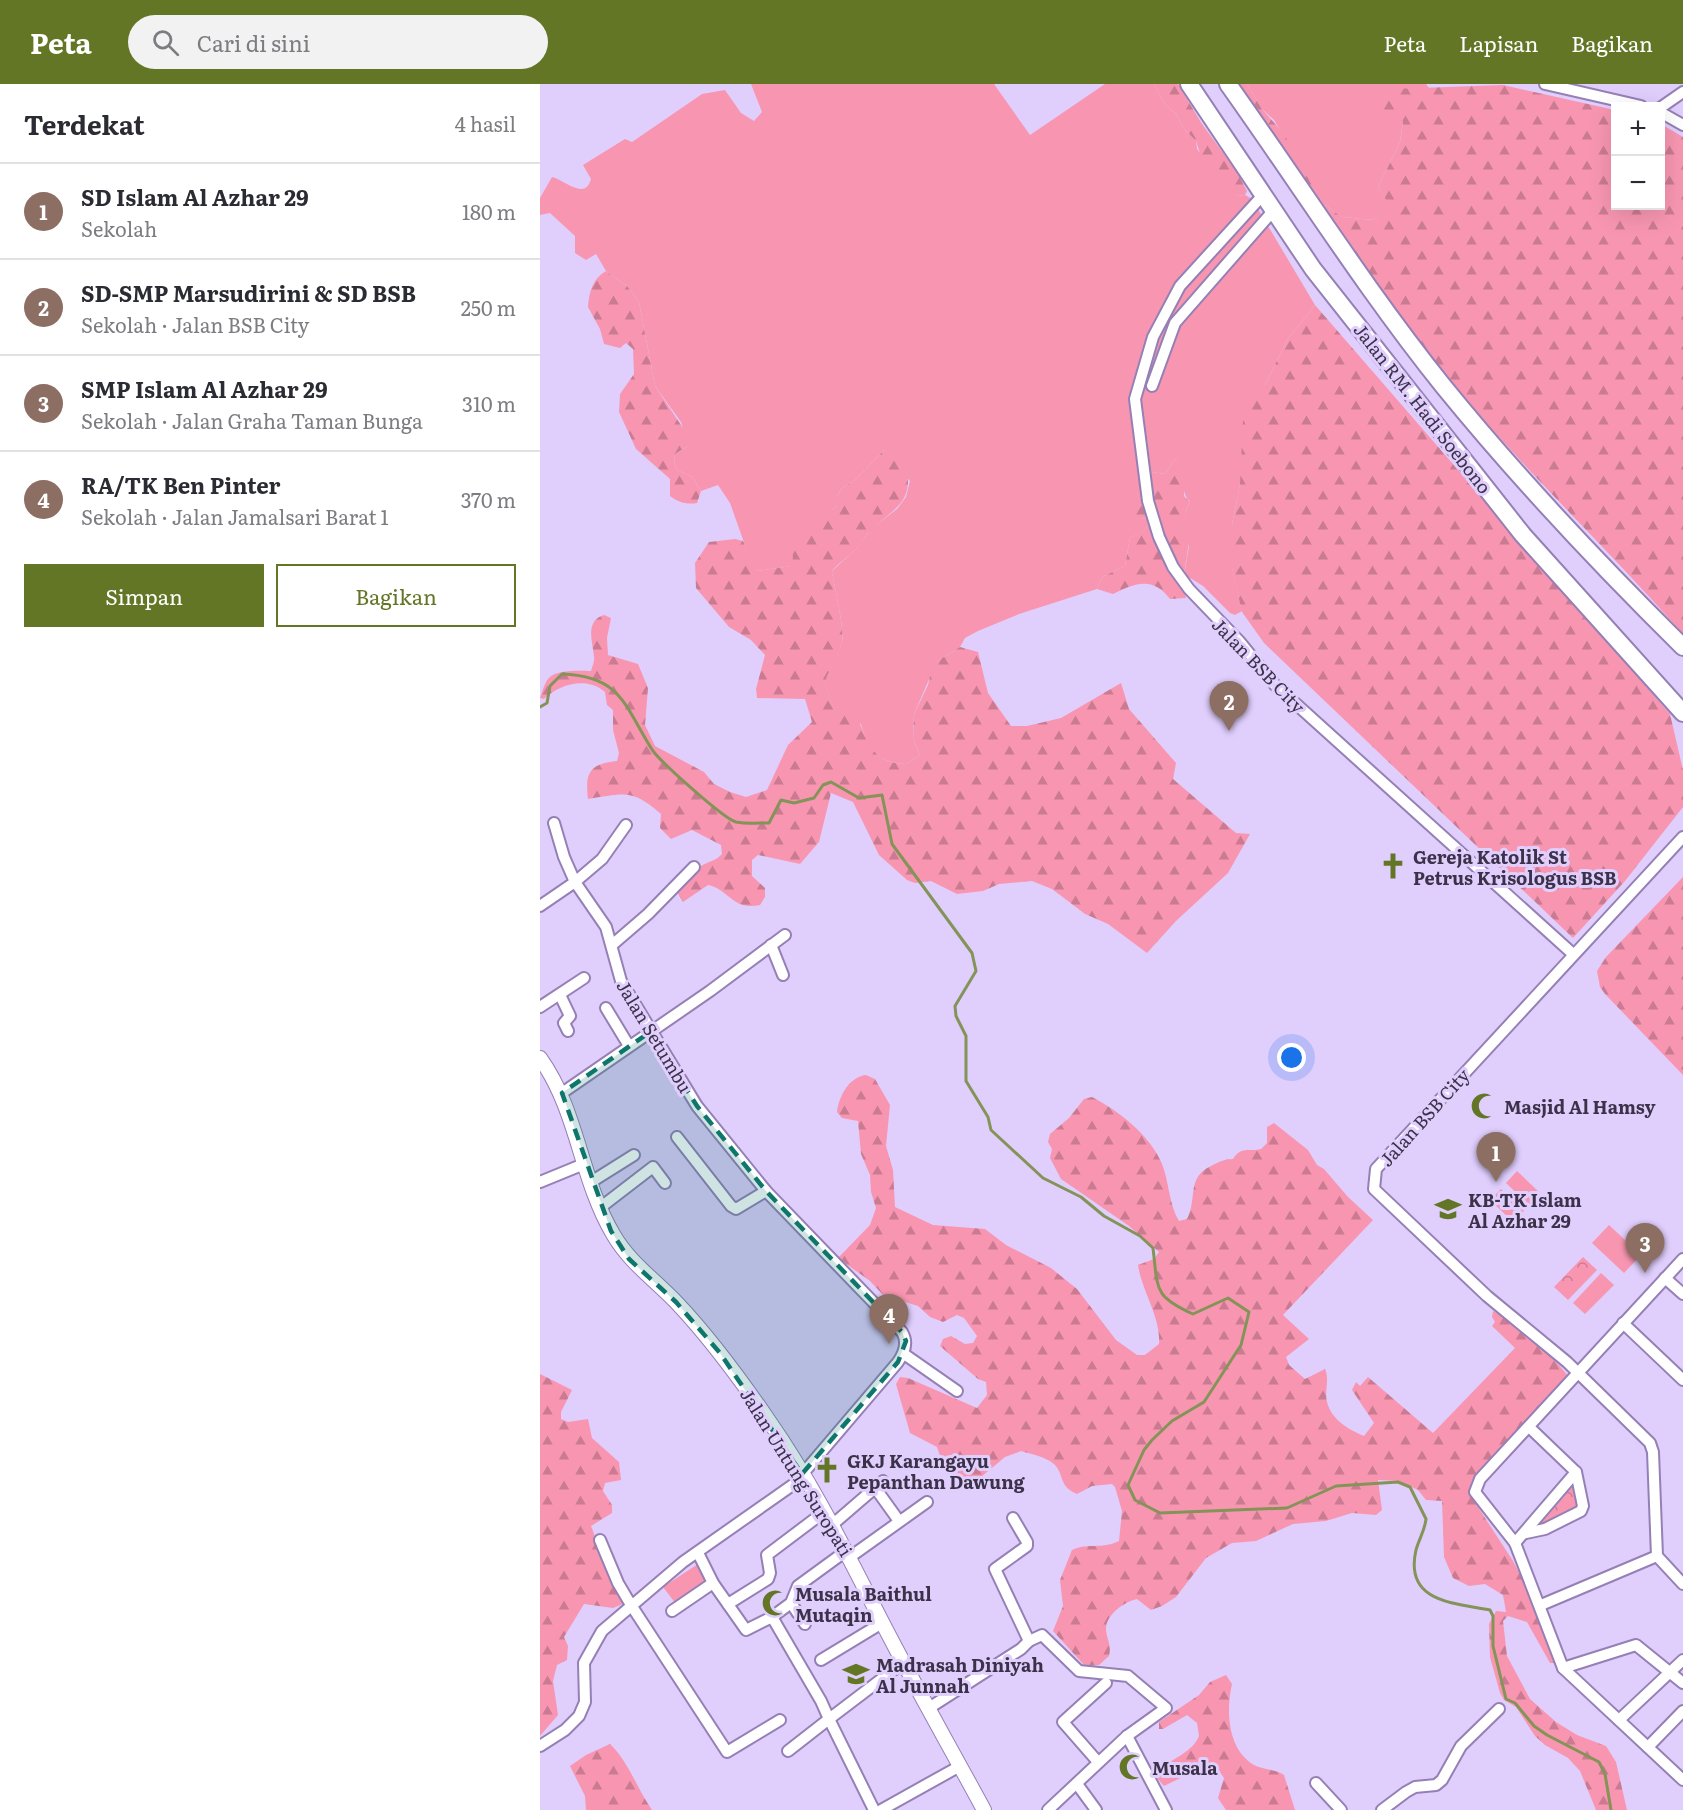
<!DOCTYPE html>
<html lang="id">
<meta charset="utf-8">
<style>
:root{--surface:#fff;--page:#f2f2f3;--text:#2b2b33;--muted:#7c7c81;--line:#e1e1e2;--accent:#627626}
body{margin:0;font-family:Literata,serif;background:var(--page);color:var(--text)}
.controls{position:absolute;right:18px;top:18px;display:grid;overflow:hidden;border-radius:0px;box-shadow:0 6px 24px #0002}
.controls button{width:54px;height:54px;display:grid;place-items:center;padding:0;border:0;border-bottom:2px solid var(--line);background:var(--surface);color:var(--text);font:30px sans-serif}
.you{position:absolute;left:752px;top:974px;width:21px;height:21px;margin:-15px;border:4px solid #fff;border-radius:50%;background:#1a73e8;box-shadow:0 0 0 9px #1a73e833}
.badge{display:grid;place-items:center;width:39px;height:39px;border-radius:50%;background:var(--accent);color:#fff;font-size:20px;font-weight:700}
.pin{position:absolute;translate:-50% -50px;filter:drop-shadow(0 2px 3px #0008)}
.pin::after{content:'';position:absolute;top:32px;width:21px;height:18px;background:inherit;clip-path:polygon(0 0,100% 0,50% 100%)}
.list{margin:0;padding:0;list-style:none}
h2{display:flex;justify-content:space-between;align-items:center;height:78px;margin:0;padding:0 24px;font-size:26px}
h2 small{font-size:20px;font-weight:400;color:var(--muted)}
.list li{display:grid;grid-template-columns:39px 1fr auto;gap:18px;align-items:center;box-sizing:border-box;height:96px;padding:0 24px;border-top:2px solid var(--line)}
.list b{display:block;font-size:22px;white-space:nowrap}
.list p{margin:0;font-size:20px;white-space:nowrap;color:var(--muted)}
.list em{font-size:20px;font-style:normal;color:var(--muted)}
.actions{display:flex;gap:12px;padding:18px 24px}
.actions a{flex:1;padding:14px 0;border:2px solid var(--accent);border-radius:0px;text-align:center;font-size:21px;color:var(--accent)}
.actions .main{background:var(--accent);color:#fff}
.icon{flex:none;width:33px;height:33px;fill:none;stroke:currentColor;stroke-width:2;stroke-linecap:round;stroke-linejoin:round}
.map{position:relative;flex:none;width:1143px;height:1726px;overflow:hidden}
header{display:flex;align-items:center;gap:36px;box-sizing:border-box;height:84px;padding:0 30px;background:var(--accent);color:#fff}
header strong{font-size:28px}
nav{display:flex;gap:33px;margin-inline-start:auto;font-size:21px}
.search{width:420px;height:54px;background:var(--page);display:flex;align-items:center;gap:15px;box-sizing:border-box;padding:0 21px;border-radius:33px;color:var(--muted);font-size:22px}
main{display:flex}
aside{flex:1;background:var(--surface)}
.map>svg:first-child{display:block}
.grass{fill:#f896b1}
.forest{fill:url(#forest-firs)}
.park{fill:url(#park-crowns)}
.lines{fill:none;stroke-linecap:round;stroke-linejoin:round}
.stream{stroke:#849357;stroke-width:3}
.street-casing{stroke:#9580b6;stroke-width:14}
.secondary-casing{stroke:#9580b6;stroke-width:16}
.primary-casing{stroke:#9580b6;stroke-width:20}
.street{stroke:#fff;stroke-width:10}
.secondary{stroke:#fff;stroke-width:14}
.primary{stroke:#fff;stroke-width:16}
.marked{fill:#0f766e;fill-opacity:0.2;stroke:#0f766e;stroke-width:4.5;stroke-dasharray:12 8;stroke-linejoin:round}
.labels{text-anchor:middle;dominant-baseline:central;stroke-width:6;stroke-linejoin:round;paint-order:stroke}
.street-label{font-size:18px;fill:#3b3249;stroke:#e0cefd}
.poi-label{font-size:18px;font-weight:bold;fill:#3b3249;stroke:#e0cefd;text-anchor:start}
</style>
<header>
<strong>Peta</strong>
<div class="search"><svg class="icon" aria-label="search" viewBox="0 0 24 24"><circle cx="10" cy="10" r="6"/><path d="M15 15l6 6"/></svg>Cari di sini</div>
<nav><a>Peta</a><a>Lapisan</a><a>Bagikan</a></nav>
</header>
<main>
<aside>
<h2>Terdekat<small>4 hasil</small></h2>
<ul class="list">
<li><span class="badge" style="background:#8d6e63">1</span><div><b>SD Islam Al Azhar 29</b><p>Sekolah</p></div><em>180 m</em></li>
<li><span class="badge" style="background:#8d6e63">2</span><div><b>SD-SMP Marsudirini &amp; SD BSB</b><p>Sekolah · Jalan BSB City</p></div><em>250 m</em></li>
<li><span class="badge" style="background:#8d6e63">3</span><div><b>SMP Islam Al Azhar 29</b><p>Sekolah · Jalan Graha Taman Bunga</p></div><em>310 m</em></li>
<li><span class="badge" style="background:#8d6e63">4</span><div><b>RA/TK Ben Pinter</b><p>Sekolah · Jalan Jamalsari Barat 1</p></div><em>370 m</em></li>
</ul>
<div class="actions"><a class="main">Simpan</a><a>Bagikan</a></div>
</aside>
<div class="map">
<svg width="1143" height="1726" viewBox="0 0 1143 1726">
<defs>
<pattern id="forest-firs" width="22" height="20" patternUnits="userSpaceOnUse" patternTransform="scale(1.5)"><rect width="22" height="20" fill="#f896b1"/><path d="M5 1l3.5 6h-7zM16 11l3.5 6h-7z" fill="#ca7b92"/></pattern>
<pattern id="park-crowns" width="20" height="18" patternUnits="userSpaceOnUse" patternTransform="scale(1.5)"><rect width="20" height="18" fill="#f896b1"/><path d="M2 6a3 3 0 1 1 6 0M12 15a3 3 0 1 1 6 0" fill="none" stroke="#ca7b92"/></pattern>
</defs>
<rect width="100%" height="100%" fill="#e0cefd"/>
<!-- grass -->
<g class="grass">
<path d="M 211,0 L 454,0 L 490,51 L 565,0 L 614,0 L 624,19 L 636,30 L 644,45 L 656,57 L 657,65 L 697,112 L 705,111 L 712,115 L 775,221 L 747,256 L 725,301 L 700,400 L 692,441 L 692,483 L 702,527 L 695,531 L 690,529 L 663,502 L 650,494 L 643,497 L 649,462 L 642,448 L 641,437 L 650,418 C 638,405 647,388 635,375 L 625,390 L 612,388 L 601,434 L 610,435 C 609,446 600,449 590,454 L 585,482 L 562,493 L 557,505 L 479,530 L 438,547 L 425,554 L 420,563 L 397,577 L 374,630 L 373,655 L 380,671 L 366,680 C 335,678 329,666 321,640 L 298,632 C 273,584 292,598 302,557 C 305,545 294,502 292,487 L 316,465 L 331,445 L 357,425 L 366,413 L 370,397 L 344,366 L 315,396 L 301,405 L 297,413 L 297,422 L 252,458 L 254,475 L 252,482 L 217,487 L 212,481 L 190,419 L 178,401 L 161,407 L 152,393 L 137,386 L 134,378 L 135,370 L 148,362 L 141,338 L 115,302 L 99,218 L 88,203 L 66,187 L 56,170 L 46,176 L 35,169 L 35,152 L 10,129 L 0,131 L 0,114 L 12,93 C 25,96 45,117 51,95 L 43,81 L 85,55 L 92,58 L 162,10 L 185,6 L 201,29 L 214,37 L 222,28 Z"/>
<polygon points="707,0 886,0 889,4 851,6 843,24 863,36 860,58 838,103 851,122 833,136 802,133 782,119 734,36 722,25"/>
<polygon points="977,1087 1000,1109 989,1121 966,1099"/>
<polygon points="961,1105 984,1127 973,1138 950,1116"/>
<polygon points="1069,1141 1101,1171 1084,1189 1052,1159"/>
<polygon points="1061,1189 1074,1201 1045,1230 1033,1219"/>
<polygon points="158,1480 169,1497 136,1520 123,1503"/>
</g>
<!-- forest -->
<g class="forest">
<polygon points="614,0 638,0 662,40 697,88 707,107 705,111 697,112 674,94 661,72 656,57 644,45 636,30 624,19"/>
<path d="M 695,0 L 707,0 L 722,25 L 744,50 L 782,119 L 802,133 L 833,136 L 850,122 L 838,103 L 860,58 L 863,37 L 842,24 L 851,5 L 963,1 L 1075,26 L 1076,122 L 1120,122 L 1121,40 L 1143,53 L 1143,550 C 1065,462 980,382 906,292 C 830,199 763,99 695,0 Z"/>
<path d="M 66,187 L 88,203 L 99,218 L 115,302 L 149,353 L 148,362 L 135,370 L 134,378 L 137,386 L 152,393 L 161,407 L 157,419 C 146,421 138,418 130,412 L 130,395 L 96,365 L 79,328 L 80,310 L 94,290 L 93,265 L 86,259 L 80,264 L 64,260 L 60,245 L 48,223 C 49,208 53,194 66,187 Z"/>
<polygon points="775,221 1130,630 1143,686 1143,723 1085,797 1033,854 724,559 702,528 692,484 692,441 700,400 703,336 717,304 725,301 747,256"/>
<path d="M 352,363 L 366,371 C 373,419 363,417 331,446 C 325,451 322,459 316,465 C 309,473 299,478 292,487 C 294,502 305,545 302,557 C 293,598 273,584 298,631 L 315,630 C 330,657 328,678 366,680 L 380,671 L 373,655 L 374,630 L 388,601 L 392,583 L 397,577 L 420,563 L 438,568 L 448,609 L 471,642 L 487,642 L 521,634 L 581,599 L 589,625 L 636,679 L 633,695 L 696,749 L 710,750 L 688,789 L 636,837 L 607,869 L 568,840 L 545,830 L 512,805 L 492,797 L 459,800 L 443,807 L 417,810 L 391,797 L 375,799 L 367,796 L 339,771 L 313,718 L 291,709 L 279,758 L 260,780 L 218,771 L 212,776 L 212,792 L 225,804 L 225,813 L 220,821 C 192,827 189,805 168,801 L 143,818 L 137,808 C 143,799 151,788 161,782 C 169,777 176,777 182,770 L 181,761 L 152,746 L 131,755 L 120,744 L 121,730 C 91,704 84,710 48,715 C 45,689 49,680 77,677 L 79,669 L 73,646 L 73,626 L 67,621 L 65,608 C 47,592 19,600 4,615 L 0,614 C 2,609 4,600 8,595 C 16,585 40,587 51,587 C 52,583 55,577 54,573 C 53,559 44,537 64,531 L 71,534 L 67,554 L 68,571 L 98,580 L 108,604 L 105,641 L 115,662 L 164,688 L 174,700 L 190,708 L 206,713 L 227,706 L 248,661 L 272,638 L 265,615 L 217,614 L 216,605 L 225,571 L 211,556 L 189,543 L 156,504 L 155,479 L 169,458 L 195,455 L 203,457 L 217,487 L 251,482 C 255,473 251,467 252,458 C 253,446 287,431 297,422 L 297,413 L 301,405 L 315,396 L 344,366 Z"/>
<path d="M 635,375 L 644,385 L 644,412 L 650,418 C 642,434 638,443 649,458 L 643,497 L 646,514 L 630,515 C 613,492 595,499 573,510 L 557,505 L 562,493 L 585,482 L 590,454 C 599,449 609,446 610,435 L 601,434 L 594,437 L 589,431 L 599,399 L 605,405 L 609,390 L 612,388 L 625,390 Z"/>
<polygon points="1143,793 1143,991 1065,910 1060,903 1057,887 1066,873"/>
<path d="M 326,991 L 335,995 L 350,1021 L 346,1062 L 353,1086 L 355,1123 L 393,1141 L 445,1145 L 466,1161 L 511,1184 L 537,1205 L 576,1256 L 597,1271 L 605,1271 L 619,1260 C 621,1233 602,1208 598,1181 L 614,1175 L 619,1168 L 589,1142 L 521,1095 L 510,1074 L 512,1065 L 508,1058 L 510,1050 L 529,1034 L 544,1015 L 552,1013 C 579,1027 610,1051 622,1080 C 629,1097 629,1121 639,1137 L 647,1135 C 658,1113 646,1094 671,1082 C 679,1078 684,1075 693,1075 C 701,1062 708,1068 721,1065 L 727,1059 L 727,1043 L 734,1039 L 768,1066 L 777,1081 L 784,1085 L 808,1113 L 833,1136 L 743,1231 L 769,1255 L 746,1273 L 749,1281 L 765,1295 L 785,1285 C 790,1296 784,1307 787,1318 C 791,1335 809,1346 824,1352 L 834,1339 L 812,1306 L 816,1298 L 820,1302 L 828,1293 L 893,1349 L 975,1264 L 952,1242 L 955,1238 L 952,1233 L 953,1227 C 977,1237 1012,1271 1028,1292 L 931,1398 L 934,1417 L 973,1477 L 1002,1533 L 1014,1571 L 1014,1579 L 1010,1579 L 987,1538 L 968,1532 L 963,1537 L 967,1572 L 990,1615 L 1016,1638 L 1037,1651 L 1066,1662 L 1076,1678 L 1087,1726 L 1056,1726 L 1040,1687 L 1028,1674 L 1005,1661 L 995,1652 L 976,1623 L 964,1616 L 960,1609 L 950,1573 L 949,1540 L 956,1527 L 966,1528 L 963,1511 L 945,1500 L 929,1502 L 913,1494 L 904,1473 L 902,1417 L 886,1416 L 878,1406 L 859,1397 L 838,1396 L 842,1426 L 836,1431 L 812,1429 L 786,1437 L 753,1440 L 716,1457 L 692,1459 L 666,1474 L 636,1513 L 622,1522 L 611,1526 L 597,1515 C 584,1518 567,1530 566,1544 C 566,1554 572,1561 569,1572 L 559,1581 L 545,1582 L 513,1547 L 523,1522 L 520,1496 L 532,1466 C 549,1458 560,1466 579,1457 L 582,1427 L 575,1403 L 572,1400 L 552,1402 L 537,1410 C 518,1402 525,1391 514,1380 C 506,1373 491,1370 481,1367 L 465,1373 L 429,1403 C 412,1400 402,1378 397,1363 L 370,1349 L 356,1300 L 360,1293 L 368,1294 L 437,1324 L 447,1311 L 446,1298 L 438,1295 L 400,1262 L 403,1255 L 411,1252 L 425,1260 L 433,1259 L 437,1252 L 424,1234 L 417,1231 L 403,1238 L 390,1233 L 378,1222 L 343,1211 L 330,1197 L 298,1174 L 330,1141 L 336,1124 L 331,1108 L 330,1091 L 321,1070 L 318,1037 L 302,1034 L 297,1028 C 299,1012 309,993 326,991 Z"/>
<path d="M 0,1290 L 32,1306 L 21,1328 L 21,1335 L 28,1338 L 48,1335 L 52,1354 L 79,1378 L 81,1396 L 65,1399 L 63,1407 L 72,1421 L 72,1429 L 51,1442 C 56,1453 57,1464 62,1475 C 68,1491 78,1503 83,1520 L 73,1524 L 44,1520 L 24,1553 L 28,1562 L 27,1576 L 17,1581 L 13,1597 L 18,1631 L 0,1652 Z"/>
<path d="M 686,1591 L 692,1600 C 686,1626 687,1665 714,1681 C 723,1686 737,1685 744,1691 L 755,1726 L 686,1726 L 678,1714 L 684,1694 L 675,1681 L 663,1683 L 624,1702 L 616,1693 C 624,1675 651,1672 659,1652 L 657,1639 L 647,1631 L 623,1645 L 619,1645 L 619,1638 L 659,1611 L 670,1598 Z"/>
<path d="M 70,1660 C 88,1677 98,1706 112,1726 L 46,1726 L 45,1712 L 30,1682 L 46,1671 Z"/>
</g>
<!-- park -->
<g class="park">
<polygon points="1043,1173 1057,1186 1028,1216 1014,1203"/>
<polygon points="1033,1402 1037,1425 1000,1440"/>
</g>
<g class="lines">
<!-- stream -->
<path class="stream" d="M 0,623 L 7,619 L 10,602 L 22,590 C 83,592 85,624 113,667 C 122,679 184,735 196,738 C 206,740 219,739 229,739 L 241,716 L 254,719 L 274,714 L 283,701 L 291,698 L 319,714 L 342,711 L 352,760 L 432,869 L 436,887 L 415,922 L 416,932 L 426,952 L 426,997 L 448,1033 L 451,1046 L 503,1094 L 541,1113 L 564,1132 L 600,1152 L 613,1164 C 618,1205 613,1212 653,1230 L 688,1214 L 709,1228 L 701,1261 L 664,1318 L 632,1337 L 612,1356 L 604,1366 L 588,1401 L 595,1416 L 620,1429 L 747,1424 L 796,1402 L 858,1398 L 870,1403 L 886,1435 C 885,1446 879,1455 876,1466 C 864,1518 913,1519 950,1526 L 953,1532 L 953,1562 L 966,1615 L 975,1619 L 994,1642 L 1007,1651 L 1059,1678 L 1065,1690 L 1071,1726"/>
<!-- street casing -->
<g class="street-casing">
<g id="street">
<polyline points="1005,0 1101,22"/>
<polyline points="1120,24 1143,8"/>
<polyline points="1120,28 1143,41"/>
<polyline points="723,111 640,202 613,253 595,315 608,417 619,453 633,483 649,505 699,557 735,601 1033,870"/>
<polyline points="612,302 635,239 733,127"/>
<polyline points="1143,753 836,1085 834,1105 947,1212 1027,1278 1110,1359 1113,1368 1117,1472 1143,1500"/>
<polyline points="0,822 35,798 24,773 14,739"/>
<polyline points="72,861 108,830 154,783"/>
<polyline points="231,861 243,891"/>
<polyline points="20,911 30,932 24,939 28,947"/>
<polyline points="0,923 44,894"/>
<polyline points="66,924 89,962"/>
<polyline points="22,1009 170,907 245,851"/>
<polyline points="137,1053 191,1122 196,1125 226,1107"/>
<polyline points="0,1098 44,1080"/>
<polyline points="51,1098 94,1071"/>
<polyline points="61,1123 113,1083 125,1099"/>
<polyline points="1143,1175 940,1395 935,1408 975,1459 1023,1584 1143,1696"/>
<polyline points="1125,1194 1143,1210"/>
<polyline points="1083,1239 1143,1296"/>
<polyline points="364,1270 417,1307"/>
<polyline points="336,1405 359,1437"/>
<polyline points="292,1441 343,1397"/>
<polyline points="986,1449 1005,1445 1041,1427 1043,1422 1036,1388"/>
<polyline points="60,1456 78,1499 91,1521 187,1668 240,1636"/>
<polyline points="975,1459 1036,1388 989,1343"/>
<polyline points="158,1469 173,1499 206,1546 232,1533 281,1617 289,1635 364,1578"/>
<polyline points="310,1473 387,1418"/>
<polyline points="251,1519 265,1540"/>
<polyline points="188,1520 228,1495 230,1489 227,1471 284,1428"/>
<polyline points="1001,1521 1117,1472"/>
<polyline points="132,1527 173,1499"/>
<polyline points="232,1533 251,1519 258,1502 306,1467"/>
<polyline points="489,1557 502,1551 539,1587 588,1592 626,1624 587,1652 508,1726"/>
<polyline points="281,1576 342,1539"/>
<polyline points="1023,1584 1096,1561 1143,1599"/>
<polyline points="389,1624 481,1565 489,1557 455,1485 487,1462 487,1458 473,1434"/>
<polyline points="1079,1636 1143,1576"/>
<polyline points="587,1652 626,1726"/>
<path d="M 0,1662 L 25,1646 L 39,1632 L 45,1618 L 44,1579 L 62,1547 L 143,1478 L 254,1400 L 358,1278 C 365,1268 368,1258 362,1248 L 226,1107 L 157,1022 L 81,897 L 66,843 L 35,798 L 62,775 L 86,741"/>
<polyline points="1108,1663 1143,1627"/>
<polyline points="248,1667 289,1635 334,1726"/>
<polyline points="558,1678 523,1638 566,1599"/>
<polyline points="776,1699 801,1726"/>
<polyline points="537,1700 556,1726"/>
<polyline points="341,1726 420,1682"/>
<polyline points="842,1726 866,1708 875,1703 896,1701 902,1696 921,1662 959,1625"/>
</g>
</g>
<!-- secondary casing -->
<g class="secondary-casing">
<path id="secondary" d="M 0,974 C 38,1027 40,1094 73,1150 C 89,1178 114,1195 137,1219 C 171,1255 201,1296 229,1337 C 273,1400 307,1470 342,1538 C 375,1602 410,1663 444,1726"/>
</g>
<!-- primary casing -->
<g class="primary-casing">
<g id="primary">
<polyline points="649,0 773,185 983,451 1143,629"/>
<path d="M 688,0 C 760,101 826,206 904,303 C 978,394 1059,480 1143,563"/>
</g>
</g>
<!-- street -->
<use href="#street" class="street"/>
<!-- secondary -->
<use href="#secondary" class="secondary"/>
<!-- primary -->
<use href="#primary" class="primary"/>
</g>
<!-- marked area -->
<path class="marked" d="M 110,948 L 157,1022 L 226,1107 L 362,1248 L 366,1257 L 358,1278 L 262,1390 L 180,1269 L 136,1218 L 89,1175 L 71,1147 L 22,1009 Z"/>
<!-- icons -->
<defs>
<g id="church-bare" transform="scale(2.07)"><path d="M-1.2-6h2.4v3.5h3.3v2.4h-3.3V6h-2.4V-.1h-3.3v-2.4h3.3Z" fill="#627626" stroke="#e0cefd" stroke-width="2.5" paint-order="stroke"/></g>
<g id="mosque-bare" transform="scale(2.07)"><path d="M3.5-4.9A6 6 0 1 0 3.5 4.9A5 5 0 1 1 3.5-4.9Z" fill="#627626" stroke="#e0cefd" stroke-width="2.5" paint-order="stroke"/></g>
<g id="school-bare" transform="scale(2.07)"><path d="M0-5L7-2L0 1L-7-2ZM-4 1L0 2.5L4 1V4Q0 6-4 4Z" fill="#627626" stroke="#e0cefd" stroke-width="2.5" paint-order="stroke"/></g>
</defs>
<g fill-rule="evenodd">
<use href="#church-bare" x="853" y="782"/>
<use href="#mosque-bare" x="944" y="1022"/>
<use href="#school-bare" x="908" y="1125"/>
<use href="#church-bare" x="287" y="1386"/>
<use href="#mosque-bare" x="235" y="1519"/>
<use href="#school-bare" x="316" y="1590"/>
<use href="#mosque-bare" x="592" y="1683"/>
</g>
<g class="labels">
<!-- street labels -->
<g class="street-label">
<text transform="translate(883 324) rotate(52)">Jalan RM. Hadi Soebono</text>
<text transform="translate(719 581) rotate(46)">Jalan BSB City</text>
<text transform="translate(115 952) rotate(59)">Jalan Setumbu</text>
<text transform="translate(884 1033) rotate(-48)">Jalan BSB City</text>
<text transform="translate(257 1388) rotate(58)">Jalan Untung Suropati</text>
</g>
<!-- poi labels -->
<g class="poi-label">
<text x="873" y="772">Gereja Katolik St<tspan x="873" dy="21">Petrus Krisologus BSB</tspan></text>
<text x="964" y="1022">Masjid Al Hamsy</text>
<text x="928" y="1115">KB-TK Islam<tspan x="928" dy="21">Al Azhar 29</tspan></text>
<text x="307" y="1376">GKJ Karangayu<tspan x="307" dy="21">Pepanthan Dawung</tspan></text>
<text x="255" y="1509">Musala Baithul<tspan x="255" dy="21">Mutaqin</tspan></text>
<text x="336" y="1580">Madrasah Diniyah<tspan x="336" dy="21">Al Junnah</tspan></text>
<text x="612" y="1683">Musala</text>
</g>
</g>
</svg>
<div class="controls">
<button>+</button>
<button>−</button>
</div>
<div class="you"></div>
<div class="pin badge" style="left:956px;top:1098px;background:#8d6e63">1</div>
<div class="pin badge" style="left:689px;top:647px;background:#8d6e63">2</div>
<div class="pin badge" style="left:1105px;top:1189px;background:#8d6e63">3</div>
<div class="pin badge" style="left:349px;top:1260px;background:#8d6e63">4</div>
</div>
</main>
